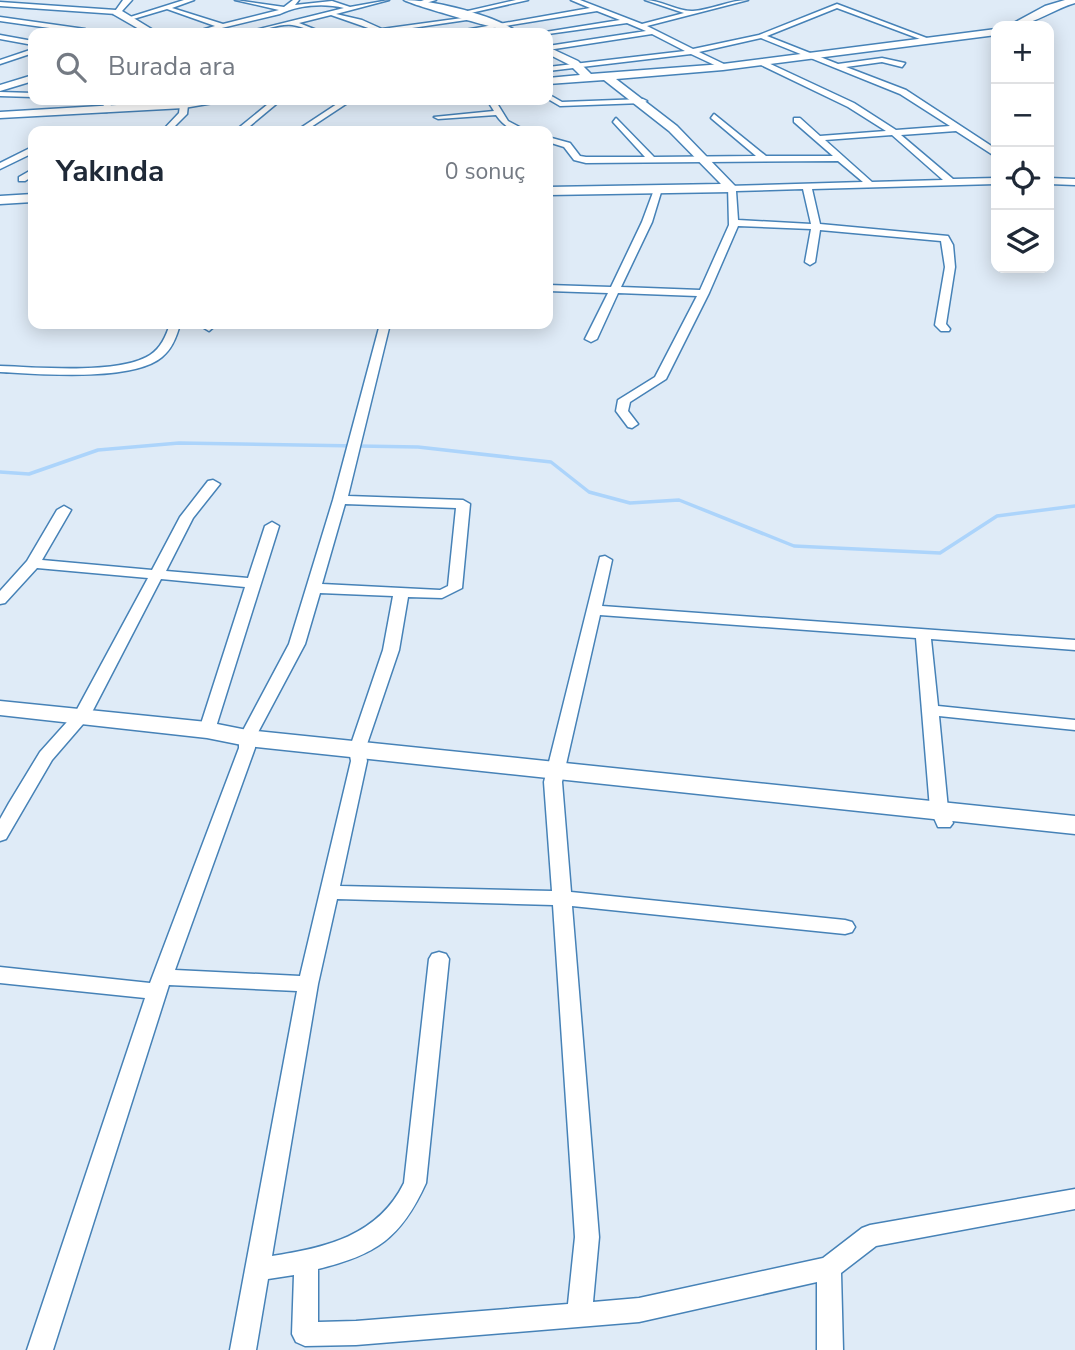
<!DOCTYPE html>
<html lang="tr">
<meta charset="utf-8">
<style>
:root{--surface:#fff;--page:#f6f6f7;--text:#1f2937;--muted:#747a83;--line:#e0e1e3}
body{margin:0;font-family:"Nunito Sans",sans-serif;background:var(--page);color:var(--text)}
.controls{position:absolute;right:21px;top:21px;display:grid;overflow:hidden;border-radius:14px;box-shadow:0 4px 18px #0003}
.controls button{width:63px;height:63px;display:grid;place-items:center;padding:0;border:0;border-bottom:2px solid var(--line);background:var(--surface);color:var(--text);font:35px sans-serif}
.list{margin:0;padding:0;list-style:none}
h2{display:flex;justify-content:space-between;align-items:center;height:91px;margin:0;padding:0 28px;font-size:30px}
h2 small{font-size:23px;font-weight:400;color:var(--muted)}
.icon{flex:none;width:38px;height:38px;fill:none;stroke:currentColor;stroke-width:2;stroke-linecap:round;stroke-linejoin:round}
.map{position:relative;flex:none;width:1075px;height:1350px;overflow:hidden}
.search{position:absolute;background:var(--surface);box-shadow:0 4px 18px #0003;left:28px;top:28px;width:525px;height:77px;display:flex;align-items:center;gap:18px;box-sizing:border-box;padding:0 24px;border-radius:14px;color:var(--muted);font-size:26px}
.panel{position:absolute;background:var(--surface);box-shadow:0 4px 18px #0003;left:28px;top:126px;width:525px;height:203px;border-radius:14px}
.map>svg:first-child{display:block}
.lines{fill:none;stroke-linecap:round;stroke-linejoin:round}
.stream{stroke:#acd4fb;stroke-width:3.5}
.street-casing{stroke:#4682b7;stroke-width:3}
.secondary-casing{stroke:#4682b7;stroke-width:3}
.street{fill:#fff;fill-rule:evenodd}
.secondary{fill:#fff;fill-rule:evenodd}
</style>
<div class="map">
<svg width="1075" height="1350" viewBox="0 0 1075 1350">
<rect width="100%" height="100%" fill="#dfebf7"/>
<g class="lines">
<!-- stream -->
<polyline class="stream" points="0,472 29,474 98,450 179,443 418,447 551,462 589,492 630,503 679,500 794,546 940,553 997,516 1075,506"/>
<!-- street casing -->
<g class="street-casing">
<g id="street">
<path d="M 184,0 L 194,0 L 172,8 L 223,24 L 279,10 L 235,0 L 284,7 L 293,0 L 299,0 L 295,5 L 332,1 L 350,7 L 389,0 L 336,14 L 362,20 L 382,29 L 477,16 L 480,18 L 378,33 L 362,33 L 374,30 L 331,15 L 299,23 L 324,33 C 312,33 303,26 292,25 C 276,23 259,34 243,33 L 344,8 C 324,3 298,5 280,14 L 201,33 L 191,33 L 215,26 L 167,9 L 130,20 L 127,18 Z"/>
<polygon points="424,0 436,0 419,5 416,3"/>
<polygon points="516,0 528,0 462,15 459,13"/>
<path d="M 571,0 L 580,0 L 642,24 L 684,13 L 645,0 C 661,0 678,12 693,11 C 712,10 729,0 748,0 L 647,26 L 693,49 L 759,35 L 837,4 L 932,40 L 932,42 L 928,42 L 837,8 L 767,36 L 838,64 L 882,58 L 905,63 L 902,67 L 882,62 L 846,67 L 906,90 L 996,149 L 996,155 L 993,155 L 956,131 L 901,135 L 953,179 L 996,178 L 996,184 L 812,189 L 820,224 L 948,236 L 953,245 L 955,267 L 946,324 L 950,329 L 949,331 L 941,331 L 935,325 L 945,267 L 941,241 L 820,230 L 815,262 L 810,265 L 805,262 L 811,229 L 738,226 L 709,293 L 666,379 L 630,402 L 628,411 L 638,424 L 632,428 L 628,427 L 616,411 L 618,400 L 655,377 L 697,296 L 618,293 L 597,339 L 591,342 L 585,339 L 608,293 L 548,291 L 548,285 L 611,287 L 642,222 L 655,187 L 662,189 L 652,222 L 621,287 L 700,290 L 729,225 L 728,186 L 863,182 L 838,161 L 586,163 L 574,160 L 564,147 L 548,142 L 548,137 L 570,143 L 580,156 L 586,157 L 645,157 L 613,122 L 616,118 L 654,157 L 756,156 L 711,118 L 714,114 L 766,156 L 833,156 L 794,122 L 794,118 L 800,118 L 820,136 L 886,131 L 848,107 L 761,65 L 764,61 L 854,103 L 896,130 L 950,126 L 900,94 L 761,38 L 699,52 L 726,65 L 723,69 L 691,54 L 548,71 L 548,67 L 685,51 L 652,34 L 548,50 L 548,46 L 646,31 L 627,23 L 548,34 L 539,33 L 620,20 L 597,11 L 462,33 L 448,33 L 590,8 ZM 892,135 L 943,180 L 872,182 L 825,140 ZM 803,189 L 811,224 L 738,220 L 736,191 Z"/>
<polygon points="0,2 116,10 119,12 116,14 0,6"/>
<polygon points="0,17 85,29 88,31 85,33 0,21"/>
<polygon points="0,35 33,41 33,45 0,39"/>
<polygon points="33,49 33,53 0,64 0,60"/>
<polygon points="0,92 33,93 33,97 0,96"/>
<polygon points="548,94 562,102 643,99 647,101 643,103 560,106 548,99"/>
<polygon points="106,100 114,100 107,112 101,112"/>
<polygon points="273,100 281,100 244,131 235,131"/>
<polygon points="343,100 352,100 305,131 296,131"/>
<path d="M 487,100 L 495,100 L 508,121 L 527,131 C 513,131 504,127 496,115 L 438,119 L 434,117 L 494,111 Z"/>
<polygon points="184,103 188,105 187,114 170,131 162,131 179,113 180,105"/>
<polygon points="30,148 33,148 33,153 0,169 0,163"/>
<polygon points="33,169 33,176 25,181 19,181 19,177"/>
<polygon points="1049,178 1075,179 1075,185 1049,184"/>
<path d="M 170,324 L 180,324 C 177,336 172,349 162,357 C 133,382 37,374 0,372 L 0,366 C 38,367 118,375 150,355 C 161,348 166,336 170,324 Z"/>
<polygon points="207,324 217,324 209,331 204,328"/>
<path d="M 380,324 L 390,324 L 348,496 L 463,500 L 470,504 L 462,588 L 442,598 L 408,597 L 399,650 L 365,750 L 367,761 L 340,886 L 552,891 L 544,782 L 600,557 L 605,556 L 612,560 L 602,606 L 1075,640 L 1075,650 L 931,639 L 938,706 L 1075,720 L 1075,730 L 939,716 L 948,809 L 953,823 L 950,827 L 938,827 L 930,809 L 916,638 L 600,615 L 562,782 L 571,892 L 845,920 L 852,922 L 855,927 L 852,932 L 845,934 L 572,906 L 599,1237 L 593,1302 L 639,1298 L 823,1258 L 862,1228 L 870,1225 L 1075,1189 L 1075,1209 L 876,1246 L 841,1273 L 843,1350 L 817,1350 L 817,1282 L 639,1322 L 356,1345 L 305,1346 L 296,1342 L 292,1334 L 294,1275 L 268,1279 L 256,1350 L 230,1350 L 297,991 L 169,985 L 53,1350 L 27,1350 L 145,998 L 0,983 L 0,967 L 150,983 L 239,748 L 239,738 L 289,644 L 333,500 ZM 345,504 L 456,508 L 448,586 L 440,590 L 322,584 ZM 320,593 L 393,596 L 383,650 L 349,750 L 351,761 L 300,976 L 175,970 L 255,748 L 255,738 L 305,644 ZM 337,899 L 553,905 L 575,1237 L 568,1304 L 356,1321 L 318,1322 L 318,1269 C 376,1255 401,1238 426,1183 L 449,959 L 446,954 L 439,952 L 432,954 L 429,959 L 404,1183 C 378,1236 325,1248 272,1256 L 318,984 Z"/>
<polygon points="213,480 220,484 193,518 166,571 248,578 265,526 272,522 279,526 215,730 207,735 199,730 245,587 161,579 90,716 52,760 6,839 0,841 0,819 9,803 40,752 75,713 148,578 37,568 5,603 0,604 0,591 27,561 57,510 64,506 71,510 42,560 152,570 180,517 208,481"/>
</g>
</g>
<!-- secondary casing -->
<g class="secondary-casing">
<g id="secondary">
<polygon points="123,0 132,0 122,11 158,33 146,33 113,14"/>
<path d="M 404,0 C 433,0 495,15 519,33 C 510,33 412,5 404,0 Z"/>
<path d="M 1065,0 L 1075,0 L 1075,3 C 1054,9 1030,27 1008,26 L 1045,6 Z"/>
<polygon points="996,29 996,35 723,70 616,79 677,126 737,188 731,192 548,195 548,187 721,184 669,131 604,80 548,84 548,78 580,75 570,65 548,54 548,47 578,61 591,74 723,64"/>
<polygon points="33,75 33,81 0,91 0,85"/>
<polygon points="200,100 231,100 184,108 0,118 0,112"/>
<polygon points="33,194 33,202 0,204 0,196"/>
<polygon points="0,701 207,722 247,730 1075,816 1075,834 247,746 207,738 0,715"/>
</g>
</g>
<!-- street -->
<use href="#street" class="street"/>
<!-- secondary -->
<use href="#secondary" class="secondary"/>
</g>
</svg>
<div class="controls">
<button>+</button>
<button>−</button>
<button><svg class="icon" aria-label="locate" viewBox="0 0 24 24"><circle cx="12" cy="12" r="6"/><path d="M12 2v4M12 18v4M2 12h4M18 12h4"/></svg></button>
<button><svg class="icon" aria-label="layers" viewBox="0 0 24 24"><path d="M12 4l9 5-9 5-9-5zM3 14l9 5 9-5"/></svg></button>
</div>
<div class="search"><svg class="icon" aria-label="search" viewBox="0 0 24 24"><circle cx="10" cy="10" r="6"/><path d="M15 15l6 6"/></svg>Burada ara</div>
<section class="panel">
<h2>Yakında<small>0 sonuç</small></h2>
<ul class="list">
</ul>
</section>
</div>
